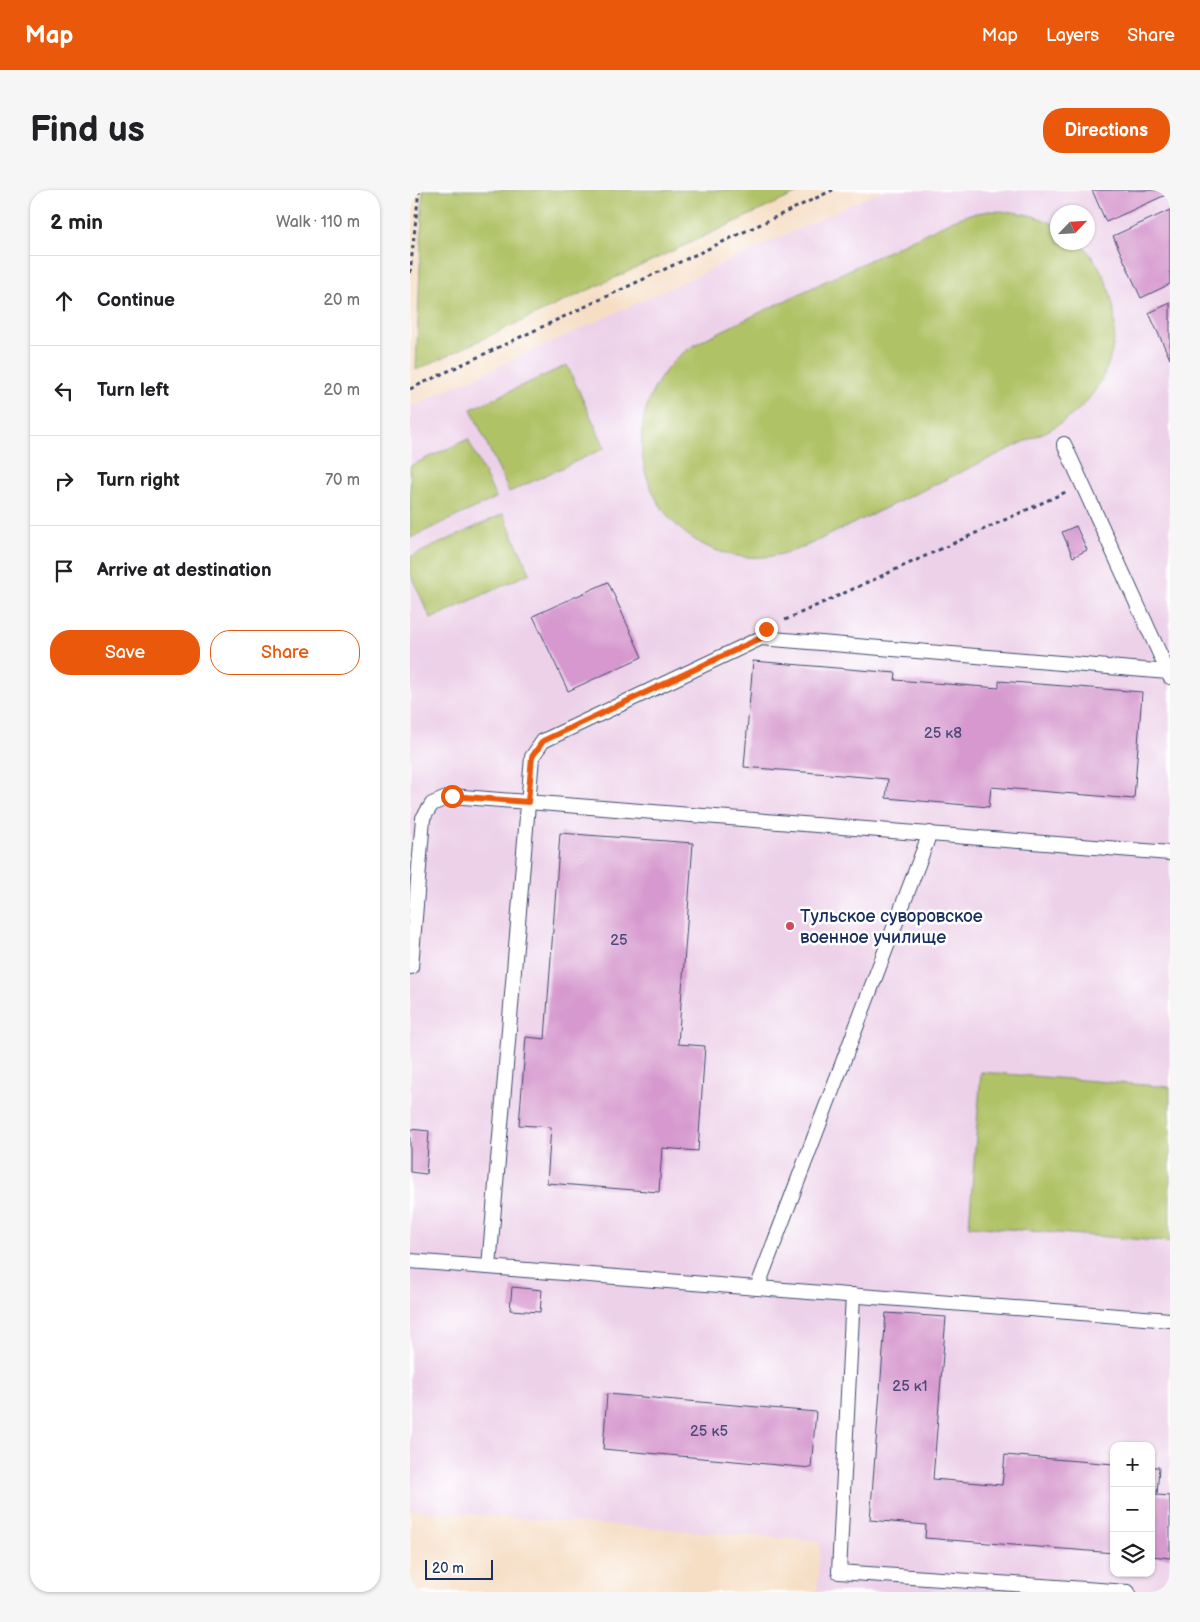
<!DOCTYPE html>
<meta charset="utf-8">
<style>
:root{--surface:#fff;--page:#f6f6f6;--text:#202124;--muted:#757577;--line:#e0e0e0;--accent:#ea580c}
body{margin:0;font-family:"Balsamiq Sans",sans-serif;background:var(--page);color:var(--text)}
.controls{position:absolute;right:15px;bottom:15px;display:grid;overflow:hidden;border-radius:10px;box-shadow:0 1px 4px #0004}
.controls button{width:45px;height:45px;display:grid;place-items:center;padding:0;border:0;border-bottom:1px solid var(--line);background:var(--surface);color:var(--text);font:25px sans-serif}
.compass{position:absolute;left:640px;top:15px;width:45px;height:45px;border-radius:50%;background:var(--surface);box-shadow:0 1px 4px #0004;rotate:65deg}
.scale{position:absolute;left:15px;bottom:12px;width:68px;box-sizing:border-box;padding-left:5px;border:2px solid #1b2f5e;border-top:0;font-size:14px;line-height:18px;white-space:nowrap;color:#1b2f5e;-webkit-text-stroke:4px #fff;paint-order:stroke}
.stop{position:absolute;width:15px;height:15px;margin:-11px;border:4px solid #ea580c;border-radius:50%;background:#fff}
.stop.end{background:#ea580c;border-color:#fff;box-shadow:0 1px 5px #0008}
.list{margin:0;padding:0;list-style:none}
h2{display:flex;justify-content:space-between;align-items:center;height:65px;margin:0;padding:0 20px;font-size:21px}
h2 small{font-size:16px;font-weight:400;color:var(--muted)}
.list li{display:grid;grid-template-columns:32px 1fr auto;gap:15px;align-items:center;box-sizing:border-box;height:90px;padding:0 20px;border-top:1px solid var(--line)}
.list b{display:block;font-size:19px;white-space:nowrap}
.list em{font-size:16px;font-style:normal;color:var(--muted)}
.actions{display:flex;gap:10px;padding:15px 20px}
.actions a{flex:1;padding:11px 0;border:1px solid var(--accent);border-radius:20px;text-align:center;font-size:18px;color:var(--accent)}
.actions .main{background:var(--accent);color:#fff}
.icon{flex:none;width:28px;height:28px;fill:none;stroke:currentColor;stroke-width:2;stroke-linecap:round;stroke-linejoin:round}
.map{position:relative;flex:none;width:760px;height:1402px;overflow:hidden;border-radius:20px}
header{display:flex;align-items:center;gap:30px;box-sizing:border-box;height:70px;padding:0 25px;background:var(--accent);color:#fff}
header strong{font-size:24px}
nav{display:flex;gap:28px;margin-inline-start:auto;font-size:18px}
.intro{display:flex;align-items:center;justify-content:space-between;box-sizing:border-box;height:120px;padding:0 30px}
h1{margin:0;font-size:35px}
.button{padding:12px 22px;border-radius:20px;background:var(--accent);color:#fff;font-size:18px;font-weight:700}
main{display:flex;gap:30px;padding:0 30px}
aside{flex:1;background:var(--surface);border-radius:20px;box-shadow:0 1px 4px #0004}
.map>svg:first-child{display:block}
.built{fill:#edd1e9;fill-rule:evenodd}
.green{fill:#b0c266;stroke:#667862}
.building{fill:#d698ce}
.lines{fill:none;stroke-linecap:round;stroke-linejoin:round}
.lane-casing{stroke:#3c496d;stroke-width:16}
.path{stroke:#3c496d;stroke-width:3;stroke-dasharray:4 4;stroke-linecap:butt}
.lane{stroke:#fff;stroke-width:14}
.route{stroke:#ea580c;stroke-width:6}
.poi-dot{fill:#d1495b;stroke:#fff;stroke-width:2}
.labels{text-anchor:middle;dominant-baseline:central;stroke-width:5;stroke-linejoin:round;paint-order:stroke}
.number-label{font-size:15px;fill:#4a497a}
.poi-label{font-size:18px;fill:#1b2f5e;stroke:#fff;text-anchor:start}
</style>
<header>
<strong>Map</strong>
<nav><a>Map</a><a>Layers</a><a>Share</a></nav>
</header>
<div class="intro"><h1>Find us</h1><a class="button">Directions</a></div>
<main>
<aside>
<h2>2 min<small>Walk · 110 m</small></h2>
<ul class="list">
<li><svg class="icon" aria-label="ahead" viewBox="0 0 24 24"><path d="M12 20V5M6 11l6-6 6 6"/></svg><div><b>Continue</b></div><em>20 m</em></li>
<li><svg class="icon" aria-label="left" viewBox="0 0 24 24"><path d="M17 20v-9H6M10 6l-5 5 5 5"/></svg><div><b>Turn left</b></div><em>20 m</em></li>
<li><svg class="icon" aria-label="right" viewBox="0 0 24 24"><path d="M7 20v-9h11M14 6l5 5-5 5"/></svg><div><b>Turn right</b></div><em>70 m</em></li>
<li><svg class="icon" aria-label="arrive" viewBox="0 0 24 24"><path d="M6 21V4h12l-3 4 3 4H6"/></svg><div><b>Arrive at destination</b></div></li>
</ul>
<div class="actions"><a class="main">Save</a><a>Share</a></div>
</aside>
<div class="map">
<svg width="760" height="1402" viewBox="0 0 760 1402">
<rect width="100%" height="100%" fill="#fff"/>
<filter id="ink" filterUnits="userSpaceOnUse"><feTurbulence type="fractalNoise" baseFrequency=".02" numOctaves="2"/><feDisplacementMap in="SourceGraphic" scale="10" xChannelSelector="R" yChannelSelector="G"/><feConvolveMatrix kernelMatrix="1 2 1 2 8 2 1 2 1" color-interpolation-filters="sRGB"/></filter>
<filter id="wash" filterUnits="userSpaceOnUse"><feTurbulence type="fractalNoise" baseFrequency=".0096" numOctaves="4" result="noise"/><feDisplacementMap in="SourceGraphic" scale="20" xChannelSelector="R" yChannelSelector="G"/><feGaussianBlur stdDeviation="1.12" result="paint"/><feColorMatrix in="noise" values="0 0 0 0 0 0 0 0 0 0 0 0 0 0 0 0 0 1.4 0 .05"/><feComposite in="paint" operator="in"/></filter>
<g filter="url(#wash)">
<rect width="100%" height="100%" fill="#f6dec5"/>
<!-- built -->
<path class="built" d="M 473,0 L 760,0 L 760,1402 L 407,1402 L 410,1351 L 0,1320 L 0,217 ZM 648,22 L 678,22 L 678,52 L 648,52 ZM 704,1256 L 741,1256 L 741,1383 L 704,1383 Z"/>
<!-- green -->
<g class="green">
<polygon points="13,0 394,0 6,180"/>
<path d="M 580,21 C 604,21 626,24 647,36 L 648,52 L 670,53 C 710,92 716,154 685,200 C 674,218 657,230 639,240 L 394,357 C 375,364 356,369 335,367 C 239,357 198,242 263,172 C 272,162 285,155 297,148 L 541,31 L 560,24 Z"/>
<polygon points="157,175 195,258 99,302 61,219"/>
<polygon points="58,249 86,308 0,348 0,276"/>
<polygon points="93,324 120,383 21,429 0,384 0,367"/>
<polygon points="571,882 760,897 760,1052 559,1036"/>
</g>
<g id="blocks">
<!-- building -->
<g class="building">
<polygon points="682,0 760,0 760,3 696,32"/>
<polygon points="760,20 760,94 731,108 703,46"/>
<polygon points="760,113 760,169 739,123"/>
<polygon points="666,336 677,360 663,367 652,342"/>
<polygon points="198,392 232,467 158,501 123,426"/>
<polygon points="343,471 486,483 485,490 589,498 589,491 732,502 724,609 581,597 579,617 476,608 478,589 334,577"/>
<polygon points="150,643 283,653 268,854 295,856 288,961 252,958 249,1002 137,993 141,937 109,935 116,847 135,849"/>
<polygon points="0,939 19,941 16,984 0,982"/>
<polygon points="102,1097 132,1100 130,1122 100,1120"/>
<polygon points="476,1123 536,1127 523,1289 592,1295 595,1265 704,1274 704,1363 515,1348 516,1335 460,1330"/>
<polygon points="197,1204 406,1222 401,1278 193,1259"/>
<polygon points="741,1277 749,1277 747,1305 760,1306 760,1368 741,1366"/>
</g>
</g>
</g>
<g filter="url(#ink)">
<use href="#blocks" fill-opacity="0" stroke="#3c496d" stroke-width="1"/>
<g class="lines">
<!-- lane casing -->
<g class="lane-casing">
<g id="lane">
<polyline points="654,254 758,482"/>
<polyline points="1,777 13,628 22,614 41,606 760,663"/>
<polyline points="0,1071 760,1130"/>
<polyline points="79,1077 122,567 133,551 351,448 758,482 760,487"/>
<polyline points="347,1098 520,643"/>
<polyline points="443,1105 429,1382 718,1402"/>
</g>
</g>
<!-- path -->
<g class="path">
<polyline points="0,83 9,0"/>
<polyline points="0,199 423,0"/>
<polyline points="375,430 658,301"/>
</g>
<!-- lane -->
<use href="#lane" class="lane"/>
</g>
</g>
<g class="lines" filter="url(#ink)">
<!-- route -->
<polyline class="route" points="42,606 118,612 122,567 133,551 351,448 356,439"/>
</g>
<!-- markers -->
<circle class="poi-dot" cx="380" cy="736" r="5"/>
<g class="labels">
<!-- number labels -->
<g class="number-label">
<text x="533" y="543">25 к8</text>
<text x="209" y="750">25</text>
<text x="500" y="1196">25 к1</text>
<text x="299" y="1241">25 к5</text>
</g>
<!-- poi labels -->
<g class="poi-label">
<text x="390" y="726">Тульское суворовское<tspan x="390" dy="21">военное училище</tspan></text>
</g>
</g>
</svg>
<div class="controls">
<button>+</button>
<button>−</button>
<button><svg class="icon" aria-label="layers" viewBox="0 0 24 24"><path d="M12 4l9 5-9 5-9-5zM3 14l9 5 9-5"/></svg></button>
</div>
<svg class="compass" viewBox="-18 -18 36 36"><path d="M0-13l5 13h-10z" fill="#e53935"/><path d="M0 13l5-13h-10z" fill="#757577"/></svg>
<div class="scale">20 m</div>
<div class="stop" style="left:42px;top:606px"></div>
<div class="stop end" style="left:356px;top:439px"></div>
</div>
</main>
